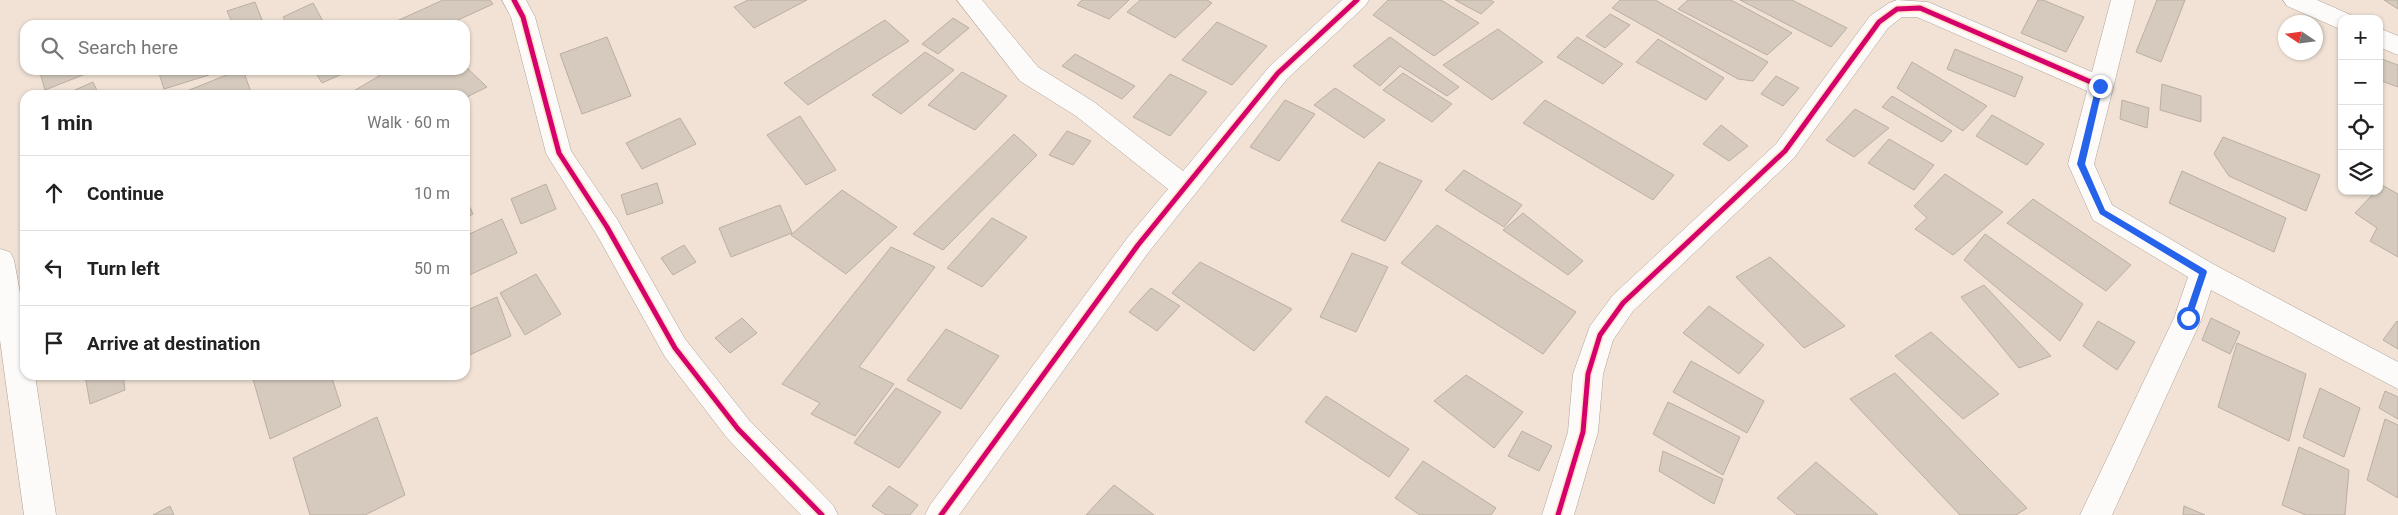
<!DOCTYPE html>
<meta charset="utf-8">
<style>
:root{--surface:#fff;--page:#f6f6f6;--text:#222;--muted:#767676;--line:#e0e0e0}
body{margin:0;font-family:Roboto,sans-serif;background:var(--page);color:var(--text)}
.controls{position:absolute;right:15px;top:15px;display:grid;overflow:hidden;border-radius:10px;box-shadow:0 1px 4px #0004}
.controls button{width:45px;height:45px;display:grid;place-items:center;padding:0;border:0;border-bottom:1px solid var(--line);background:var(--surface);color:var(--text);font:25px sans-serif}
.compass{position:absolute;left:2278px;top:15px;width:45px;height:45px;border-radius:50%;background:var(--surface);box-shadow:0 1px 4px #0004;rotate:283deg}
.stop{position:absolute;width:15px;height:15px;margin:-11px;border:4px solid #2563eb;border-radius:50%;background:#fff}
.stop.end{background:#2563eb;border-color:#fff;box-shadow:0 1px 5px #0008}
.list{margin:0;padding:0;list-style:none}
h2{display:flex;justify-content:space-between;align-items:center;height:65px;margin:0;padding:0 20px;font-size:21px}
h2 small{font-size:16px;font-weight:400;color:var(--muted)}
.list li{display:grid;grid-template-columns:32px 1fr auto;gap:15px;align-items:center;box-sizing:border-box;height:75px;padding:0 20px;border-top:1px solid var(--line)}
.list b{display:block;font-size:19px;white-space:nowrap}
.list em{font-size:16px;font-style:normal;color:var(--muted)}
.icon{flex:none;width:28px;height:28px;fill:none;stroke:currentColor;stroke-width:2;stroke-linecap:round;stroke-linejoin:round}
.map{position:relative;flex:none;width:2398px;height:515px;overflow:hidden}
.search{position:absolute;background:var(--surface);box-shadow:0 1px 4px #0004;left:20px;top:20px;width:450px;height:55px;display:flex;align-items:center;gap:12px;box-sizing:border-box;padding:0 18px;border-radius:15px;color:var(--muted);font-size:19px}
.panel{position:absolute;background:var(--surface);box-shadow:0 1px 4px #0004;left:20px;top:90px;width:450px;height:290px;border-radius:15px}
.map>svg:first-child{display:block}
.building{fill:#d5cabd;stroke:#baafa2}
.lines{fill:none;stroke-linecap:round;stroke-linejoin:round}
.street-casing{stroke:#aea297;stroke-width:1}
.secondary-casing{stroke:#aea297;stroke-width:1}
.street{fill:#fdfbf9;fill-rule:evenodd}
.secondary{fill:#fdfbf9;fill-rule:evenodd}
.cycleway-casing{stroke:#fde1c9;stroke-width:8}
.cycleway{stroke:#d6006c;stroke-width:5}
.route{fill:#2563eb}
</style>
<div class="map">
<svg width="2398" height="515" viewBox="0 0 2398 515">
<rect width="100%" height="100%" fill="#f1e2d5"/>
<!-- building -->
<g class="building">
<polygon points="443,0 490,0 493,4 447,25 388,25"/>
<polygon points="748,0 807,0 754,28 734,7"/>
<polygon points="1082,0 1129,0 1109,19 1077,5"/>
<polygon points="1140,0 1207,0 1212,3 1175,38 1127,12"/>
<polygon points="1388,0 1441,0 1479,23 1434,56 1373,15"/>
<polygon points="1455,0 1490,0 1494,2 1481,14"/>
<polygon points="1620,0 1655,0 1768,62 1753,81 1738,79 1612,8"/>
<polygon points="1688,0 1731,0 1792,33 1767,55 1678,9"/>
<polygon points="1740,0 1792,0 1847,28 1831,47"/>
<polygon points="2038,0 2043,0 2084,17 2066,52 2021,33"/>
<polygon points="2157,0 2185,0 2161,62 2136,52"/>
<polygon points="2384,0 2398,0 2398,9"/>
<polygon points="255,2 264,25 233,25 227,11"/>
<polygon points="313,3 325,25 288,25 283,17"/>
<polygon points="1610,14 1630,25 1605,48 1586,36"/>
<polygon points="953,18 969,28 938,54 922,44"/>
<polygon points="885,20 909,41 808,105 784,83"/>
<polygon points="1217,22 1267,46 1232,85 1182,60"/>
<polygon points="1498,29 1543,62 1492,100 1443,65"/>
<polygon points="607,37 631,96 582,114 560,54"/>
<polygon points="1390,37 1459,87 1447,96 1400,66 1380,86 1353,66"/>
<polygon points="1577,37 1623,64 1603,84 1557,57"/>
<polygon points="1658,39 1724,78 1706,100 1636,62"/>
<polygon points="1955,49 2023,77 2015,97 1947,69"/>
<polygon points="925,52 954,70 901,114 872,95"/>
<polygon points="1075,54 1135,86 1122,99 1062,66"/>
<polygon points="2379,58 2398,65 2398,87 2379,80"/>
<polygon points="1912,62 1987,106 1963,131 1897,88"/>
<polygon points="465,66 487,87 465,98 465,95 347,95 389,70 465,70"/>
<polygon points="48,70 88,70 88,73 45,90 40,73"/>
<polygon points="158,70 207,70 209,75 164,89"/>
<polygon points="239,70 243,70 252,95 177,95"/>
<polygon points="314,70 351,70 322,83"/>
<polygon points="962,72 1007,96 975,130 928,105"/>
<polygon points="1403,73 1452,104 1432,122 1383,90"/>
<polygon points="1170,74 1207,92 1170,136 1133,117"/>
<polygon points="1776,76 1799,88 1783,106 1761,94"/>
<polygon points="93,82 99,95 66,95 66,94"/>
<polygon points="2162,84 2201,96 2201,122 2160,110"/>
<polygon points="1335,88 1385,120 1364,138 1314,105"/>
<polygon points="1892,96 1952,131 1942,142 1882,107"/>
<polygon points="1285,100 1315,114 1279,161 1250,147"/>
<polygon points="1545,100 1674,175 1653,200 1523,123"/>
<polygon points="2122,100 2149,108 2147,128 2120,119"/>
<polygon points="1855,109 1889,128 1854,157 1826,140"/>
<polygon points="1992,115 2044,144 2027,165 1976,136"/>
<polygon points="800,116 836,170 806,185 767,135"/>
<polygon points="680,118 696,144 642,169 626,143"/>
<polygon points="1721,125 1748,146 1729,161 1703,144"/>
<polygon points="1067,131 1091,141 1073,165 1049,155"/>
<polygon points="1014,134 1037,155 943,250 913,234"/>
<polygon points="2223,137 2320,175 2306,211 2229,176 2214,154"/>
<polygon points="1889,139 1934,165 1914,190 1868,163"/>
<polygon points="1379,162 1422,181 1385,241 1341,221"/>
<polygon points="1464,170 1522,205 1504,227 1445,190"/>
<polygon points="2182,171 2286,218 2274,252 2169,203"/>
<polygon points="1945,174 2003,212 1953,255 1915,229 1927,218 1914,206"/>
<polygon points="657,183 663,203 627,215 621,195"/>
<polygon points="546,184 556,209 521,224 511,199"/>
<polygon points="2382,185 2398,194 2398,257 2370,241 2377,228 2355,213 2376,191 2379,191"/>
<polygon points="842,190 897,227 846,274 791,235"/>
<polygon points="465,197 473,214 465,218"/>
<polygon points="2033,199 2131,265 2106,291 2007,223"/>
<polygon points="780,205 792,233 731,257 719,228"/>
<polygon points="1523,213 1583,261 1568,275 1503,230"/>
<polygon points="992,218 1027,237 982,287 947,268"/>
<polygon points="502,219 517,253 465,277 465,236"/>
<polygon points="1437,225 1576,312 1543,354 1401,263"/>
<polygon points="1985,234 2083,304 2060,341 1964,260"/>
<polygon points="684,245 696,262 673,275 661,258"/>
<polygon points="891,247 935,267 859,367 894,384 855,436 811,414 820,403 782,384"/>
<polygon points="1352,253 1388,267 1356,332 1320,317"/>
<polygon points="1770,257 1845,326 1804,348 1736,277"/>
<polygon points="1200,262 1292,309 1254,351 1172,293"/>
<polygon points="536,274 561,314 525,335 500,293"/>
<polygon points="1984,285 2051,356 2019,368 1961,297"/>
<polygon points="1151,288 1180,306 1157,331 1129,312"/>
<polygon points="497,297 511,336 465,357 465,311"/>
<polygon points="1709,306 1764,345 1739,374 1683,333"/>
<polygon points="742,318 757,333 730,353 715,338"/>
<polygon points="2211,318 2240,332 2230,354 2202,340"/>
<polygon points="2098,321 2135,342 2117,370 2083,346"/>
<polygon points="2397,321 2398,322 2398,349 2383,340"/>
<polygon points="946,329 999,356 961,409 907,380"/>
<polygon points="1931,332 1999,394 1963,419 1895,356"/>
<polygon points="2237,343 2306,374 2289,441 2218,407"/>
<polygon points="1691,361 1764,401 1747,433 1673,392"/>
<polygon points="1895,373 2027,508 2016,515 1960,515 1850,399"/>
<polygon points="85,375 123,375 125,390 90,404"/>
<polygon points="260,375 331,375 341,406 270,439 253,379"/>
<polygon points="1466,375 1523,412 1494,448 1434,401"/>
<polygon points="896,388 941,412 899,468 854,443"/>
<polygon points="2320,388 2360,408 2344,457 2303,437"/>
<polygon points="2385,391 2398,397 2398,419 2379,408"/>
<polygon points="1326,396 1409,449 1389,477 1305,422"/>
<polygon points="1668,402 1740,437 1723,475 1653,434"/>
<polygon points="377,417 405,495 365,515 310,515 293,458"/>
<polygon points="2385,419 2398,425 2398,498 2367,480"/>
<polygon points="1522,431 1552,446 1539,471 1508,456"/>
<polygon points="2299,447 2349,470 2345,515 2306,515 2282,505"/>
<polygon points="1663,451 1723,479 1714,504 1659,471"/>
<polygon points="1423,461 1496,508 1491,515 1420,515 1395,498"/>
<polygon points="1816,462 1878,515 1797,515 1777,498"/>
<polygon points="1114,485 1154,515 1086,515"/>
<polygon points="889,486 918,505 910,515 886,515 872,506"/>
<polygon points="170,506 174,515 153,515"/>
<polygon points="2184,506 2205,515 2183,515"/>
</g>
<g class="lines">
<!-- street casing -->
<g class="street-casing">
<g id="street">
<polygon points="502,0 526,0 535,17 571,151 617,219 685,339 749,420 833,505 838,515 801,515 727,438 665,357 597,235 550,160 546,153 511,17"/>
<polygon points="957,0 982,0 1038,67 1094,102 1183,171 1269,67 1342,0 1369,0 1365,6 1287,79 1148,253 959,515 925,515 930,505 1128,237 1168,189 1076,116 1020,81"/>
<polygon points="1897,0 1928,2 2092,72 2111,0 2135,0 2094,164 2112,205 2213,264 2398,362 2398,389 2211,290 2202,318 2112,515 2080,515 2174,318 2188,277 2093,220 2068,164 2087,91 1917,17 1902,17 1888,28 1794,158 1633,311 1613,340 1603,374 1598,432 1574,515 1542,515 1568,432 1573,374 1590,326 1613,295 1776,144 1870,16 1889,3"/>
<polygon points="2283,0 2317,0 2351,15 2353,19 2342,19 2342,30 2287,6"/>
<polygon points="2379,28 2398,36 2398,55 2379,47"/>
</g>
</g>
<!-- secondary casing -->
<g class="secondary-casing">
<polygon id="secondary" points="0,249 10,252 14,260 25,320 25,375 35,375 56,515 24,515 0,340"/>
</g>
<!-- street -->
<use href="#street" class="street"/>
<!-- secondary -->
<use href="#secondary" class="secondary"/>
<!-- cycleway casing -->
<g class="cycleway-casing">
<g id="cycleway">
<polyline points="514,0 523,17 559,153 607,227 675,348 738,429 822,515"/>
<polyline points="941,515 1138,245 1278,73 1357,0"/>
<polyline points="1558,515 1583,432 1588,374 1600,335 1623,303 1785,151 1879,22 1897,9 1920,8 2100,86"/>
</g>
</g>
<!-- cycleway -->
<use href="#cycleway" class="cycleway"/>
</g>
<!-- route -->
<polygon class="route" points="2100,83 2103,86 2085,164 2105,210 2206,270 2207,272 2191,320 2188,321 2184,318 2199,274 2100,214 2077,164 2096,86"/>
</svg>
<div class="controls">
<button>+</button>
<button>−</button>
<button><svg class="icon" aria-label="locate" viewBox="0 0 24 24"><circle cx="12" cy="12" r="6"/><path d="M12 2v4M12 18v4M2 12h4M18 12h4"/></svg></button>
<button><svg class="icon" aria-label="layers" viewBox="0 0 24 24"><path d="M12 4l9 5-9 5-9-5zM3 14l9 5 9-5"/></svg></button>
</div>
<svg class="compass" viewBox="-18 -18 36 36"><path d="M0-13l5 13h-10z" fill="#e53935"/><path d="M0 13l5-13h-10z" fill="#767676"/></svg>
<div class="stop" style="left:2188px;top:318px"></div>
<div class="stop end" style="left:2100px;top:86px"></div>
<div class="search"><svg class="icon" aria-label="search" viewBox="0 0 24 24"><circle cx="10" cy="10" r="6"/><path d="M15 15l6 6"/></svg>Search here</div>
<section class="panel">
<h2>1 min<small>Walk · 60 m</small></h2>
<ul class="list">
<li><svg class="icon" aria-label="ahead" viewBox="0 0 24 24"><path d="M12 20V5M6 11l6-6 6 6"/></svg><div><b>Continue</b></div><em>10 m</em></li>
<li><svg class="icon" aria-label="left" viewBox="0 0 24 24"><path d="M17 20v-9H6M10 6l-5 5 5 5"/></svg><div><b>Turn left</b></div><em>50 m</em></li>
<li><svg class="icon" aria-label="arrive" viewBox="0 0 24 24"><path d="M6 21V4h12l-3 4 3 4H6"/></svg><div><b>Arrive at destination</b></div></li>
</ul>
</section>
</div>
